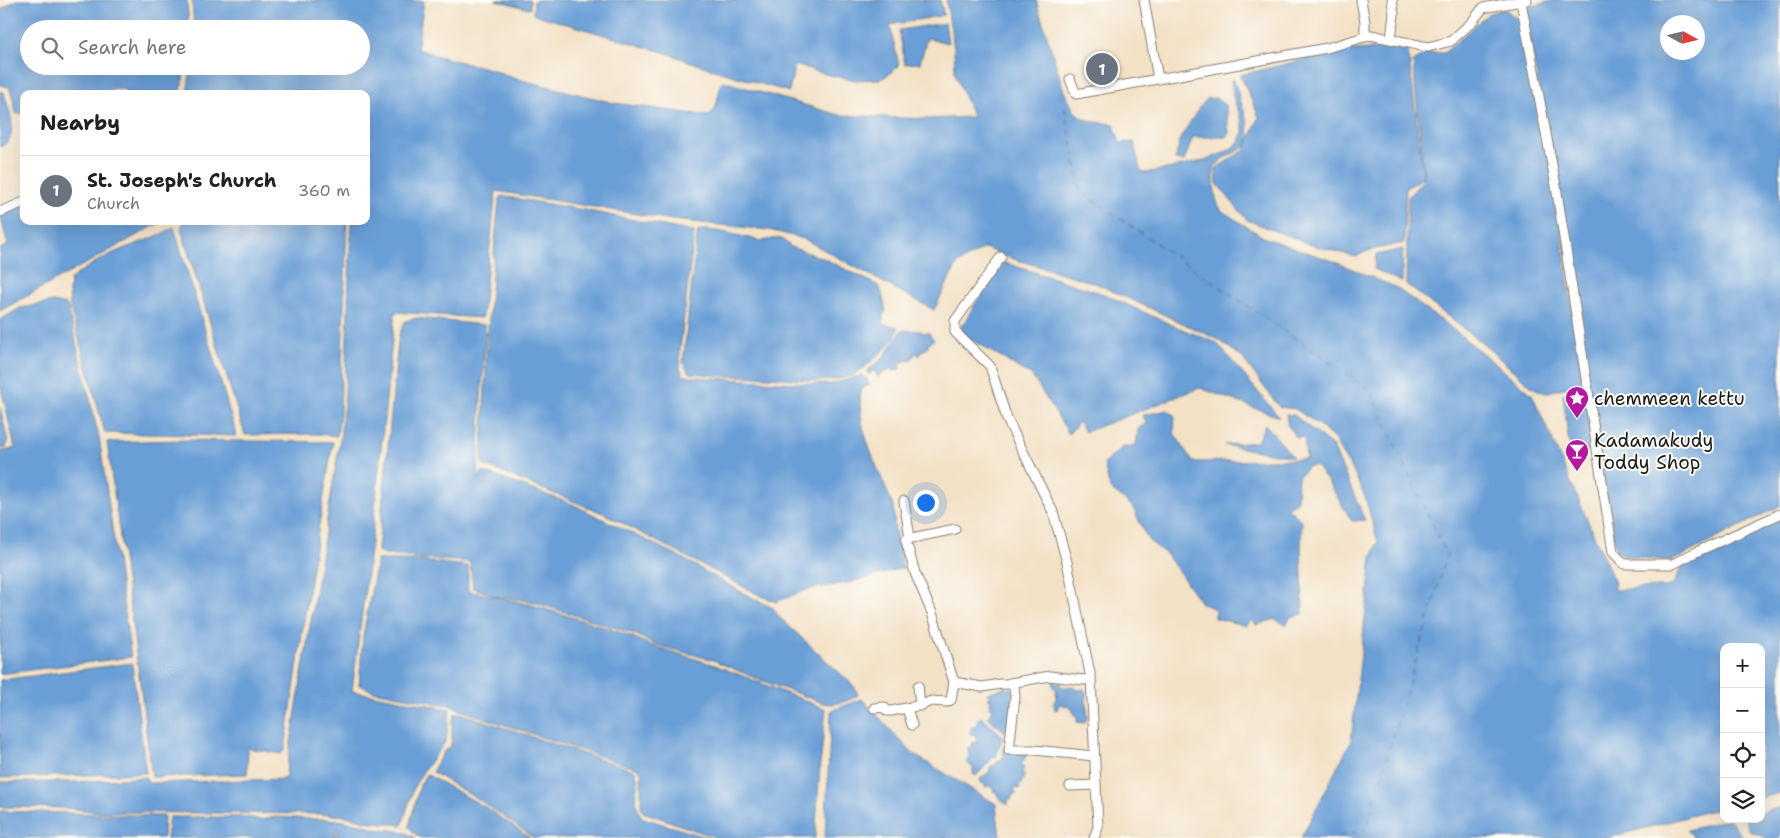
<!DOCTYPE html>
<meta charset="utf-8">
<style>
:root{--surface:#fff;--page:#f6f6f6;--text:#202124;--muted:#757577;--line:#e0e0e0;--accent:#b45309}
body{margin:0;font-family:"Shantell Sans",sans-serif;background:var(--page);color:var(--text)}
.controls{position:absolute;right:15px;bottom:15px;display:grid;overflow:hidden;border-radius:10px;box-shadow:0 5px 20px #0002}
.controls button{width:45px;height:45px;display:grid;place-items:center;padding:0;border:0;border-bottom:1px solid var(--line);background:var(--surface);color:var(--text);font:25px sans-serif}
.compass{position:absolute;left:1660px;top:15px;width:45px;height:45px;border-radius:50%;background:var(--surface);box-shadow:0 5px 20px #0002;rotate:98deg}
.you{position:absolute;left:925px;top:502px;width:18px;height:18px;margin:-12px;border:4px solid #fff;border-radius:50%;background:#1a73e8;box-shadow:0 0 0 8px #1a73e833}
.badge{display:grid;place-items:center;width:32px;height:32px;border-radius:50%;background:var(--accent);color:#fff;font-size:16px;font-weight:700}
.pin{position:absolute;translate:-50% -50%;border:2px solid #fff;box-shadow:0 1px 5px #0006}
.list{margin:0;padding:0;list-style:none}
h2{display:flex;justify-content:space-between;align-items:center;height:65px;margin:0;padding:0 20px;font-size:21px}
h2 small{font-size:16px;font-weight:400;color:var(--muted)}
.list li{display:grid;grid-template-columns:32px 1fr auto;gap:15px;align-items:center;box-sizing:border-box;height:70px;padding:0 20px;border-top:1px solid var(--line)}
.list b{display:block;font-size:19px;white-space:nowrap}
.list p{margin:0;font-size:16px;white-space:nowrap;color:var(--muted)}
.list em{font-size:16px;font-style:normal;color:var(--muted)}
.icon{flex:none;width:28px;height:28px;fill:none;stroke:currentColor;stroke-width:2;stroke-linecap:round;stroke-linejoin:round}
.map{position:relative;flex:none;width:1780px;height:838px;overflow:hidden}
.search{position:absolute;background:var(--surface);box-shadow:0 5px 20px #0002;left:20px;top:20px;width:350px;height:55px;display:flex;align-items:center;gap:12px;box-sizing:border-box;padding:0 18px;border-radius:28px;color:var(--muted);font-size:19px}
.panel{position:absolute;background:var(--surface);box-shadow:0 5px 20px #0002;left:20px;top:90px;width:350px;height:135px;border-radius:10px}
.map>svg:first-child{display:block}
.water{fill:#699ed6;stroke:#425d79;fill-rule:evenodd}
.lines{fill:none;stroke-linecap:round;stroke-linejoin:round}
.ferry{stroke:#425d79;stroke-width:1;stroke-dasharray:6 5;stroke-linecap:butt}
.street-casing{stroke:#887e71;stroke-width:11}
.street{stroke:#fff;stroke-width:9}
.labels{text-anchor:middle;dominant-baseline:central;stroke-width:4;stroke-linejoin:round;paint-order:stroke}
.poi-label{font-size:19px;fill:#1c1c1c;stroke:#fdfcf7;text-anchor:start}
</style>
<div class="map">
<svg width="1780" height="838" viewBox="0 0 1780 838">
<rect width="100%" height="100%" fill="#fdfcf7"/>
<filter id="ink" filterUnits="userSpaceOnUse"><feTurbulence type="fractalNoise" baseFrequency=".02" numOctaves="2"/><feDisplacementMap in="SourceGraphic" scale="10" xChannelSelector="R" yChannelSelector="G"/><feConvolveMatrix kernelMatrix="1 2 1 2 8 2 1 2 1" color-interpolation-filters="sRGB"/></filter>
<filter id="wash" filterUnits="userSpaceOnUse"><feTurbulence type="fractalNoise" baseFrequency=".0096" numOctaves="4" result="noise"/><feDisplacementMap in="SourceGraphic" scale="20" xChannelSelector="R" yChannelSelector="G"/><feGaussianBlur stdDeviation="1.12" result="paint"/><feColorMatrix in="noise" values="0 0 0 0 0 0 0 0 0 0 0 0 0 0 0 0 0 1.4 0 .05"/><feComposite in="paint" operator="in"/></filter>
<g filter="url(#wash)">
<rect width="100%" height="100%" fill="#f3e1c6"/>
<!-- water -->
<g class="water">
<polygon points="17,0 187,0 189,29 29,29 29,66 185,66 181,94 125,94 125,90 117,88 106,94 24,94 24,113 16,114 14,102 9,87 0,85 0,10"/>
<path d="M 192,0 L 424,1 L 417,49 L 445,58 L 494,70 L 514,78 L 614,103 L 709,116 L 715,109 L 722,81 L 839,115 L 927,119 L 973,117 L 955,74 L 954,48 L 946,0 L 1036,0 L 1064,91 L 1074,111 L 1083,118 L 1094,122 L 1114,124 L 1120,143 L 1134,142 L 1140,170 L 1144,173 C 1165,169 1241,159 1243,133 C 1244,121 1237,110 1234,99 C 1232,93 1232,87 1231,80 L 1234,80 L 1248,124 L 1249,139 L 1245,147 L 1223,159 L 1214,167 C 1214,182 1213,199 1222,211 L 1265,238 L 1333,261 L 1395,287 L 1453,329 L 1532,394 L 1615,583 L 1613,590 L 1672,586 L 1684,563 L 1701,556 L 1780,518 L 1780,793 L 1761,798 L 1761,647 L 1724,647 L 1724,807 L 1608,838 L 1301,838 L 1351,741 L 1372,557 L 1378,542 L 1365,497 L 1353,471 L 1339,449 L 1337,442 L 1319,425 L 1295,409 L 1279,407 L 1242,357 L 1219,340 L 1095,283 L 1007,257 L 985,248 L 957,264 L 934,310 L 804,239 L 769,230 L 673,220 L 496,191 L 482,318 L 395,312 L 373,527 L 352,691 L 450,709 L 446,741 L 424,770 L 414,787 L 402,825 L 365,821 L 346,816 L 320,814 L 98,812 L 66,808 L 0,807 L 0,782 L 76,782 L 146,777 L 148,783 L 285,779 L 340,440 L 345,393 L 351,221 L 366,221 L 366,94 L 187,94 L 191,66 L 361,66 L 361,29 L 194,29 Z"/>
<polygon points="495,0 530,0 530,9"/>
<polygon points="534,0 940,0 944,15 890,25 899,66 882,79 855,80 829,75 795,65 789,92 714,70 666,53 533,14"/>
<path d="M 1556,0 L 1780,0 L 1780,506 L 1672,561 L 1625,556 L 1616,550 L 1525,8 ZM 1668,22 L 1698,22 L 1698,52 L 1668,52 Z"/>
<polygon points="1505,9 1520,21 1551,165 1583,383 1545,393 1532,387 1483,344 1406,284 1408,197 1424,179 1413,62 1427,53 1444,53 1489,13"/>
<polygon points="945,23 948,43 927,38 920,63 905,64 899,30"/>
<polygon points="1408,48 1423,178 1406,188 1404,243 1367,251 1356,257 1309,244 1247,220 1217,184 1216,168 1245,150 1259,117 1240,75 1343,50"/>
<path d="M 0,91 L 4,93 C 9,109 21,139 0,147 Z"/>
<polygon points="1216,98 1226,106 1229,133 1227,137 1193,137 1184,161 1175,160 1181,137 1199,108 1207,99"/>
<path d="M 501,196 L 579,209 L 694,232 L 680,350 L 680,368 L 683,375 L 693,377 L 815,384 L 832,384 L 863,375 L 867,379 L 869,385 L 861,389 C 855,430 880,469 893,507 C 895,515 894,523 895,530 C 897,543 901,555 903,568 L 848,583 L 809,589 L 776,602 L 757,594 L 605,514 L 483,465 L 482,456 C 485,371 490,285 499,200 Z"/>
<polygon points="24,205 24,221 163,221 0,311 0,249 8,245 0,215"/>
<polygon points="184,221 347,221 340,414 337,436 319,434 245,435 183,236 181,228"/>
<path d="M 174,227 L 237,436 L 105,433 L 70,307 L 69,292 L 70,280 C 83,269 98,260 113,253 C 133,244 155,239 174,227 Z"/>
<polygon points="702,230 709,230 723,232 762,241 778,238 784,240 791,247 823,258 879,286 882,293 886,312 883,314 883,324 898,327 896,335 888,346 864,368 851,376 833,380 817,381 771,377 720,376 690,373 686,368 683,362 697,235 698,231"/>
<polygon points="1403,249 1402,282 1374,269 1376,255"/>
<polygon points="1002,262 1104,294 1172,325 1217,343 1279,417 1200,388 1085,432 1079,422 1069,434 1032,376 958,332"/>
<polygon points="53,302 67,305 99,437 131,657 0,674 0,452 15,448 0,384 0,320 20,308"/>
<path d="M 416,318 L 485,325 L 486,335 L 481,396 L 478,480 L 482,472 L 484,472 L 572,504 L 648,541 L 680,557 L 745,594 L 773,608 L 779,617 L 854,686 L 858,695 C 847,702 835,706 823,703 L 755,678 L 713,660 L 653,644 L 635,634 L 530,601 L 495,596 L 473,588 L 470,562 L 384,555 L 378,551 L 397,352 L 399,335 L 405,321 Z"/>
<path d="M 902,330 L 920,331 L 924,333 L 928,332 L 934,340 L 927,344 L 929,346 L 924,351 L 922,349 L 920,356 L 914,352 L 914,357 L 911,358 L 911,361 L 907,360 L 905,362 L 903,361 L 901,362 L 900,366 L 901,368 L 900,367 L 898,370 L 893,371 L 893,369 L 889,368 L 889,370 L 881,374 L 878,377 L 875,371 L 872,371 L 869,375 L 867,371 C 872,366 878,363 882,359 C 889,349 895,340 902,330 Z"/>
<polygon points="1585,388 1595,449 1582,453 1572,452 1568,438 1563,394"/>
<polygon points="0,407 8,442 6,448 0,449"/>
<polygon points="1168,410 1175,416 1174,433 1193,462 1306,459 1304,437 1297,438 1288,426 1286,414 1294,415 1333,447 1365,520 1352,521 1328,482 1316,466 1309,466 1298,477 1297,502 1287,507 1302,521 1301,546 1303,614 1290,617 1287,625 1275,619 1256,625 1251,620 1247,626 1215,618 1215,609 1201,603 1167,555 1148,540 1132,506 1110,489 1104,464 1121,448 1136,445 1138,429 1146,423 1143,415"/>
<polygon points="1265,424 1293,457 1224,445 1257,442"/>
<polygon points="180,440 333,442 312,567 285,749 281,754 248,748 247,774 152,777 137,660 107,442"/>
<polygon points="377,560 414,560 468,566 468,591 528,604 592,623 631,636 650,645 715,665 826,709 820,766 815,838 717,838 643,812 641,808 641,770 460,710 454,706 373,691 359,685 363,636"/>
<polygon points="132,663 146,773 0,778 0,680"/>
<polygon points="1053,680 1059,682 1062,687 1073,686 1079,690 1084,689 1087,696 1086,701 1088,717 1084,723 1077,722 1077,715 1074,715 1072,708 1070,709 1068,706 1059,704 1057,710 1054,709 1055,705 1052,703 1057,698 1056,691 1058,690 1054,688"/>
<polygon points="1006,687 1008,689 1010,687 1013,692 1011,730 1005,732 987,717 991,714 992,710 989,707 991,699 988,698 991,697 987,693"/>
<polygon points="862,699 913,754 996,804 1000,838 825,838 831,711"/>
<path d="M 460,713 L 636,771 C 640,786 631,806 643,818 L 709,838 L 534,838 L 484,803 L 432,772 L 444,751 L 450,747 L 452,739 L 452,723 L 455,714 Z"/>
<polygon points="981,717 1003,736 996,757 992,759 976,776 973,774 973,768 966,762 969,758 968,748 972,746 973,742 975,743 977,742 975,735 969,733 972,730 970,729 977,724 977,720"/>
<path d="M 1005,748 L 1025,753 L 1026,757 L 1021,764 L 1023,765 L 1022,767 L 1025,767 L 1022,771 L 1024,775 L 1024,779 L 1021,783 L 1022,784 L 1019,787 L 1019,789 L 1016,788 L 1014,789 L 1016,794 L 1013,794 L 1011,800 L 1008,799 L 1008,805 L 999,798 L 996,792 L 993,791 L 993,788 L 989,786 L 985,787 L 985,784 L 981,783 L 980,779 L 990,771 L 990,767 C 996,765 998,760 1004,756 L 1003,751 L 1006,752 L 1005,749 L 1003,750 L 1002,749 Z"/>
<polygon points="426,774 485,807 530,838 422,838 417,836 409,827 420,785"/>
<polygon points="1780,807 1780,838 1766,838 1750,831 1745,819 1761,819 1761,813"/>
<polygon points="0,811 164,816 163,838 0,838"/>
<polygon points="169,817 242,817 254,818 260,820 275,817 338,820 365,825 378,830 384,829 404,832 416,838 337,838 338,827 336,828 335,838 166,838"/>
<polygon points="1730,819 1741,836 1745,838 1694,838 1687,830"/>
</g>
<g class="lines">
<!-- ferry -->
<polyline class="ferry" points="1065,108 1081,192 1369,389 1447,555 1366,829 1333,838"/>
</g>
</g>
<g filter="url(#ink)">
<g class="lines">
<!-- street casing -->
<g class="street-casing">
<g id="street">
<polyline points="1144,0 1158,79"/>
<polyline points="1361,0 1365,22 1365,37"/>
<polyline points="1521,2 1556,186 1613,552 1624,564 1673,564 1694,553 1780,514"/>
<polyline points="1391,39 1394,14 1392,0"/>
<polyline points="1070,79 1076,94 1327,48 1371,35 1428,47 1451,41 1471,23 1483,8 1527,0"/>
<polyline points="0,212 24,202"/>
<polyline points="1001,257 955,321 955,332 990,366 1007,419 1053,512 1067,562 1091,678 1098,827 1094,838"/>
<polyline points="904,501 910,538"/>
<polyline points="955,529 907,539 906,541 915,573 932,613 954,682 982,687 1001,684 1014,684 1015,697 1009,750 1034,750 1094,756"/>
<polyline points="1010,683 1050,676 1084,680 1091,678"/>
<polyline points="918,686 920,706"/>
<polyline points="874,708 884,707 887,711 891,711 922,705 931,701 947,702 951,700 954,682"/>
<polyline points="907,708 912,725"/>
<polyline points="1070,786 1096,785"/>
</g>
</g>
<!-- street -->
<use href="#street" class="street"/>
</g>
</g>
<!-- icons -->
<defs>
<g id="sight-pin" transform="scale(1.25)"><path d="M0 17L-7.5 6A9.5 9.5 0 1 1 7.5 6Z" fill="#b5179e" stroke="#fdfcf7"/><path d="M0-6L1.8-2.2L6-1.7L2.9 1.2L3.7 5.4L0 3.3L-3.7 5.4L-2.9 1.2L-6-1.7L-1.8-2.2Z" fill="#fff"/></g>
<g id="bar-pin" transform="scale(1.25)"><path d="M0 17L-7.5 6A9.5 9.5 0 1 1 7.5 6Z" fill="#b5179e" stroke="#fdfcf7"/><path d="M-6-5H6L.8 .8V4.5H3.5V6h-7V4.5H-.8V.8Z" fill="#fff"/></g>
</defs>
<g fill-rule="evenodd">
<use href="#sight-pin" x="1577" y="398"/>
<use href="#bar-pin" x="1577" y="451"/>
</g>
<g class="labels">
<!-- poi labels -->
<g class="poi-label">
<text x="1594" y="398">chemmeen kettu</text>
<text x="1594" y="440">Kadamakudy<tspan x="1594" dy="22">Toddy Shop</tspan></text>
</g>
</g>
</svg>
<div class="controls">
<button>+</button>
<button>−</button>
<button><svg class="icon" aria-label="locate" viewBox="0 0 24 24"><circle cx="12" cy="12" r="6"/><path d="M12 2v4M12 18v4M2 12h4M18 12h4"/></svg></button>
<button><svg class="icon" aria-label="layers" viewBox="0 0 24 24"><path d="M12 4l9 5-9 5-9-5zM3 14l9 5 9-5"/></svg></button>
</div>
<svg class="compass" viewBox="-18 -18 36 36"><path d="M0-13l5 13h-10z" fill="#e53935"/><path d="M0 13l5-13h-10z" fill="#757577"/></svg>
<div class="you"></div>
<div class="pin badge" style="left:1102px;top:69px;background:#6b7280">1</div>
<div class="search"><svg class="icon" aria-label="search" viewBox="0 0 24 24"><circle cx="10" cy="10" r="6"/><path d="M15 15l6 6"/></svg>Search here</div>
<section class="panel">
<h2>Nearby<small></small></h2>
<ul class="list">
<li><span class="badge" style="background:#6b7280">1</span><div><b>St. Joseph's Church</b><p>Church</p></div><em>360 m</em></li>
</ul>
</section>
</div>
